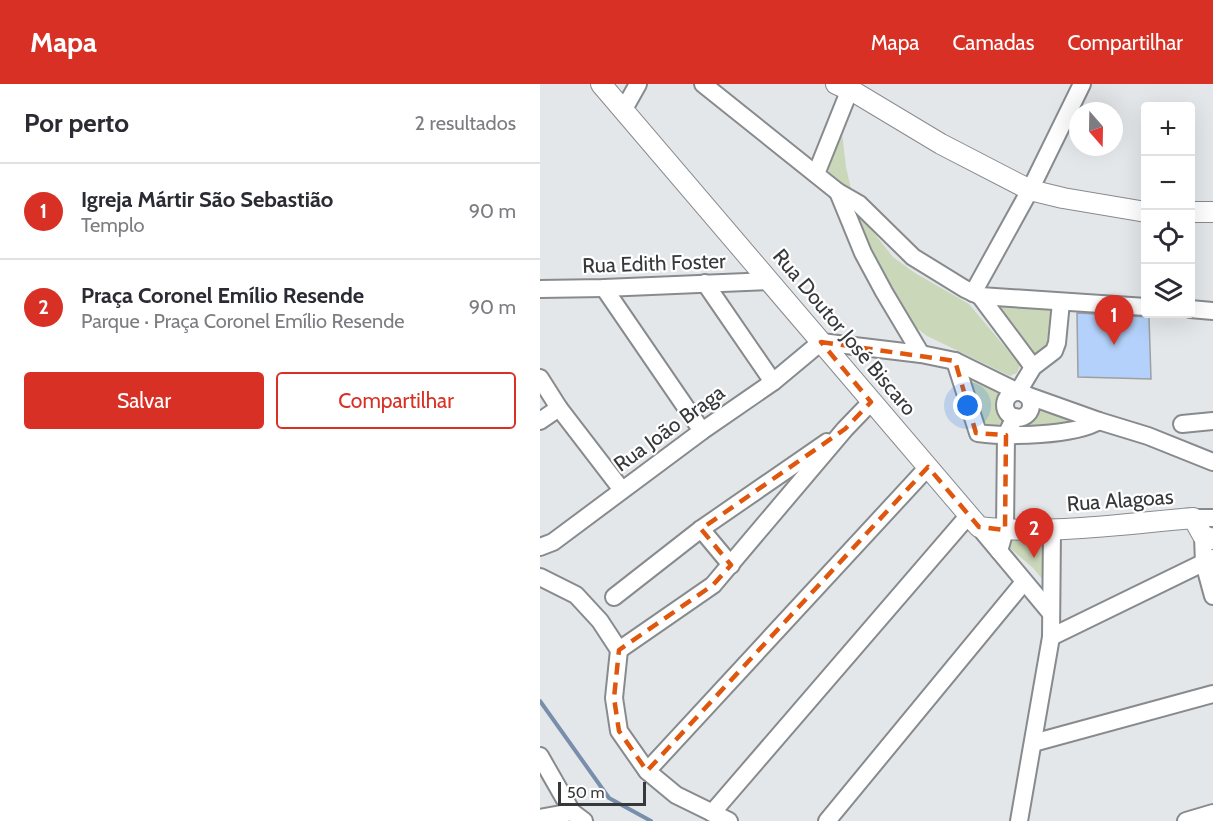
<!DOCTYPE html>
<html lang="pt">
<meta charset="utf-8">
<style>
:root{--surface:#fff;--page:#f2f2f3;--text:#2b2b33;--muted:#7c7c81;--line:#e1e1e2;--accent:#d93025}
body{margin:0;font-family:Cabin,sans-serif;background:var(--page);color:var(--text)}
.controls{position:absolute;right:18px;top:18px;display:grid;overflow:hidden;border-radius:6px;box-shadow:0 6px 24px #0002}
.controls button{width:54px;height:54px;display:grid;place-items:center;padding:0;border:0;border-bottom:2px solid var(--line);background:var(--surface);color:var(--text);font:30px sans-serif}
.compass{position:absolute;left:529px;top:18px;width:54px;height:54px;border-radius:50%;background:var(--surface);box-shadow:0 6px 24px #0002;rotate:160deg}
.scale{position:absolute;left:18px;bottom:15px;width:88px;box-sizing:border-box;padding-left:6px;border:3px solid #37383a;border-top:0;font-size:16px;line-height:21px;white-space:nowrap;color:#37383a;-webkit-text-stroke:4px #fff;paint-order:stroke}
.you{position:absolute;left:428px;top:322px;width:21px;height:21px;margin:-15px;border:4px solid #fff;border-radius:50%;background:#1a73e8;box-shadow:0 0 0 9px #1a73e833}
.badge{display:grid;place-items:center;width:39px;height:39px;border-radius:50%;background:var(--accent);color:#fff;font-size:20px;font-weight:700}
.pin{position:absolute;translate:-50% -50px;filter:drop-shadow(0 2px 3px #0008)}
.pin::after{content:'';position:absolute;top:32px;width:21px;height:18px;background:inherit;clip-path:polygon(0 0,100% 0,50% 100%)}
.list{margin:0;padding:0;list-style:none}
h2{display:flex;justify-content:space-between;align-items:center;height:78px;margin:0;padding:0 24px;font-size:26px}
h2 small{font-size:20px;font-weight:400;color:var(--muted)}
.list li{display:grid;grid-template-columns:39px 1fr auto;gap:18px;align-items:center;box-sizing:border-box;height:96px;padding:0 24px;border-top:2px solid var(--line)}
.list b{display:block;font-size:22px;white-space:nowrap}
.list p{margin:0;font-size:20px;white-space:nowrap;color:var(--muted)}
.list em{font-size:20px;font-style:normal;color:var(--muted)}
.actions{display:flex;gap:12px;padding:18px 24px}
.actions a{flex:1;padding:14px 0;border:2px solid var(--accent);border-radius:6px;text-align:center;font-size:21px;color:var(--accent)}
.actions .main{background:var(--accent);color:#fff}
.icon{flex:none;width:33px;height:33px;fill:none;stroke:currentColor;stroke-width:2;stroke-linecap:round;stroke-linejoin:round}
.map{position:relative;flex:none;width:673px;height:737px;overflow:hidden}
header{display:flex;align-items:center;gap:36px;box-sizing:border-box;height:84px;padding:0 30px;background:var(--accent);color:#fff}
header strong{font-size:28px}
nav{display:flex;gap:33px;margin-inline-start:auto;font-size:21px}
main{display:flex}
aside{flex:1;background:var(--surface)}
.map>svg:first-child{display:block}
.green{fill:#cbd7b9}
.lines{fill:none;stroke-linecap:round;stroke-linejoin:round}
.stream{stroke:#798eab;stroke-width:4}
.building{fill:#b3d1fa;stroke:#9d9fa3;stroke-width:1.5}
.minor-casing{stroke:#888b8e;stroke-width:20}
.major-casing{stroke:#888b8e;stroke-width:22}
.minor{stroke:#fff;stroke-width:16}
.major{stroke:#fff;stroke-width:20}
.marked{fill:none;stroke:#df570e;stroke-width:4.5;stroke-dasharray:12 8;stroke-linejoin:round}
.labels{text-anchor:middle;dominant-baseline:central;stroke-width:4.5;stroke-linejoin:round;paint-order:stroke}
.street-label{font-size:21px;fill:#37383a;stroke:#fff}
</style>
<header>
<strong>Mapa</strong>
<nav><a>Mapa</a><a>Camadas</a><a>Compartilhar</a></nav>
</header>
<main>
<aside>
<h2>Por perto<small>2 resultados</small></h2>
<ul class="list">
<li><span class="badge">1</span><div><b>Igreja Mártir São Sebastião</b><p>Templo</p></div><em>90 m</em></li>
<li><span class="badge">2</span><div><b>Praça Coronel Emílio Resende</b><p>Parque · Praça Coronel Emílio Resende</p></div><em>90 m</em></li>
</ul>
<div class="actions"><a class="main">Salvar</a><a>Compartilhar</a></div>
</aside>
<div class="map">
<svg width="673" height="737" viewBox="0 0 673 737">
<rect width="100%" height="100%" fill="#e4e7ea"/>
<!-- green -->
<g class="green">
<path d="M 302,49 L 306,83 L 312,109 L 290,98 C 286,79 293,65 302,49 Z"/>
<polygon points="309,125 322,134 353,173 375,189 429,220 480,281 477,289 470,292 387,252 370,239"/>
<polygon points="446,215 518,221 514,259 493,279"/>
<polygon points="422,278 463,310 467,322 462,340 436,344"/>
<polygon points="490,320 551,337 505,342 467,340 479,325"/>
<polygon points="503,450 507,461 509,503 493,484 469,463 469,452"/>
</g>
<g class="lines">
<!-- stream -->
<polyline class="stream" points="0,617 69,714 111,737"/>
</g>
<!-- building -->
<polygon class="building" points="537,229 609,233 611,295 538,293"/>
<g class="lines">
<!-- minor casing -->
<g class="minor-casing">
<g id="minor">
<polyline points="163,0 298,108 319,120 373,173 425,205 440,212 606,223"/>
<polyline points="84,25 98,0"/>
<polyline points="276,90 312,0"/>
<polyline points="298,108 323,169 344,208 381,270"/>
<polyline points="165,199 233,298"/>
<polyline points="64,204 162,347"/>
<polyline points="0,205 64,204 229,197"/>
<polyline points="433,209 490,106 542,0"/>
<polyline points="440,212 493,283"/>
<polyline points="650,225 673,227"/>
<path d="M 415,277 L 438,349 C 468,353 534,352 559,337"/>
<polyline points="0,294 19,324 82,406"/>
<polyline points="478,308 493,283 514,267 517,259 521,218"/>
<circle cx="478" cy="321" r="13"/>
<polyline points="486,311 559,337 608,352 673,378"/>
<polyline points="0,337 19,324"/>
<polyline points="642,340 673,337"/>
<polyline points="653,434 673,434"/>
<polyline points="439,443 510,528"/>
<polyline points="161,445 191,481"/>
<polyline points="663,452 664,479 673,512"/>
<polyline points="0,463 13,458 162,347 233,298 281,258 381,270 415,277 476,307"/>
<polyline points="459,467 465,446 466,351 475,333"/>
<polyline points="0,493 36,511 60,537 79,566 74,614 79,647 107,687 136,711 189,737"/>
<polyline points="74,513 161,445 287,358"/>
<polyline points="511,553 673,474"/>
<polyline points="79,566 173,501 305,345 331,318"/>
<polyline points="493,659 673,610"/>
<polyline points="0,672 32,728 44,737"/>
<polyline points="107,687 388,383"/>
<polyline points="172,729 428,432"/>
<polyline points="0,734 32,728"/>
<polyline points="287,737 484,498"/>
<polyline points="479,737 511,553 512,445"/>
<polyline points="646,737 673,729"/>
</g>
</g>
<!-- major casing -->
<g class="major-casing">
<g id="major">
<path d="M 61,0 L 439,443 C 507,451 584,440 653,434 L 663,452 L 673,455"/>
<polyline points="296,0 316,9 401,60 490,106 523,114 606,128"/>
<polyline points="650,128 673,128"/>
</g>
</g>
<!-- minor -->
<use href="#minor" class="minor"/>
<!-- major -->
<use href="#major" class="major"/>
</g>
<!-- marked area -->
<path class="marked" d="M 281,258 L 415,277 L 436,349 L 466,351 L 465,446 L 439,443 L 388,383 L 107,687 L 79,647 L 74,614 L 79,566 L 173,501 L 191,481 L 161,445 L 305,345 L 331,318 Z"/>
<g class="labels">
<!-- street labels -->
<g class="street-label">
<text transform="translate(114 179) rotate(-2)">Rua Edith Foster</text>
<text transform="translate(305 248) rotate(50)">Rua Doutor José Biscaro</text>
<text transform="translate(129 344) rotate(-36)">Rua João Braga</text>
<text transform="translate(580 416) rotate(-4)">Rua Alagoas</text>
</g>
</g>
</svg>
<div class="controls">
<button>+</button>
<button>−</button>
<button><svg class="icon" aria-label="locate" viewBox="0 0 24 24"><circle cx="12" cy="12" r="6"/><path d="M12 2v4M12 18v4M2 12h4M18 12h4"/></svg></button>
<button><svg class="icon" aria-label="layers" viewBox="0 0 24 24"><path d="M12 4l9 5-9 5-9-5zM3 14l9 5 9-5"/></svg></button>
</div>
<svg class="compass" viewBox="-18 -18 36 36"><path d="M0-13l5 13h-10z" fill="#e53935"/><path d="M0 13l5-13h-10z" fill="#7c7c81"/></svg>
<div class="scale">50 m</div>
<div class="you"></div>
<div class="pin badge" style="left:574px;top:261px">1</div>
<div class="pin badge" style="left:494px;top:474px">2</div>
</div>
</main>
